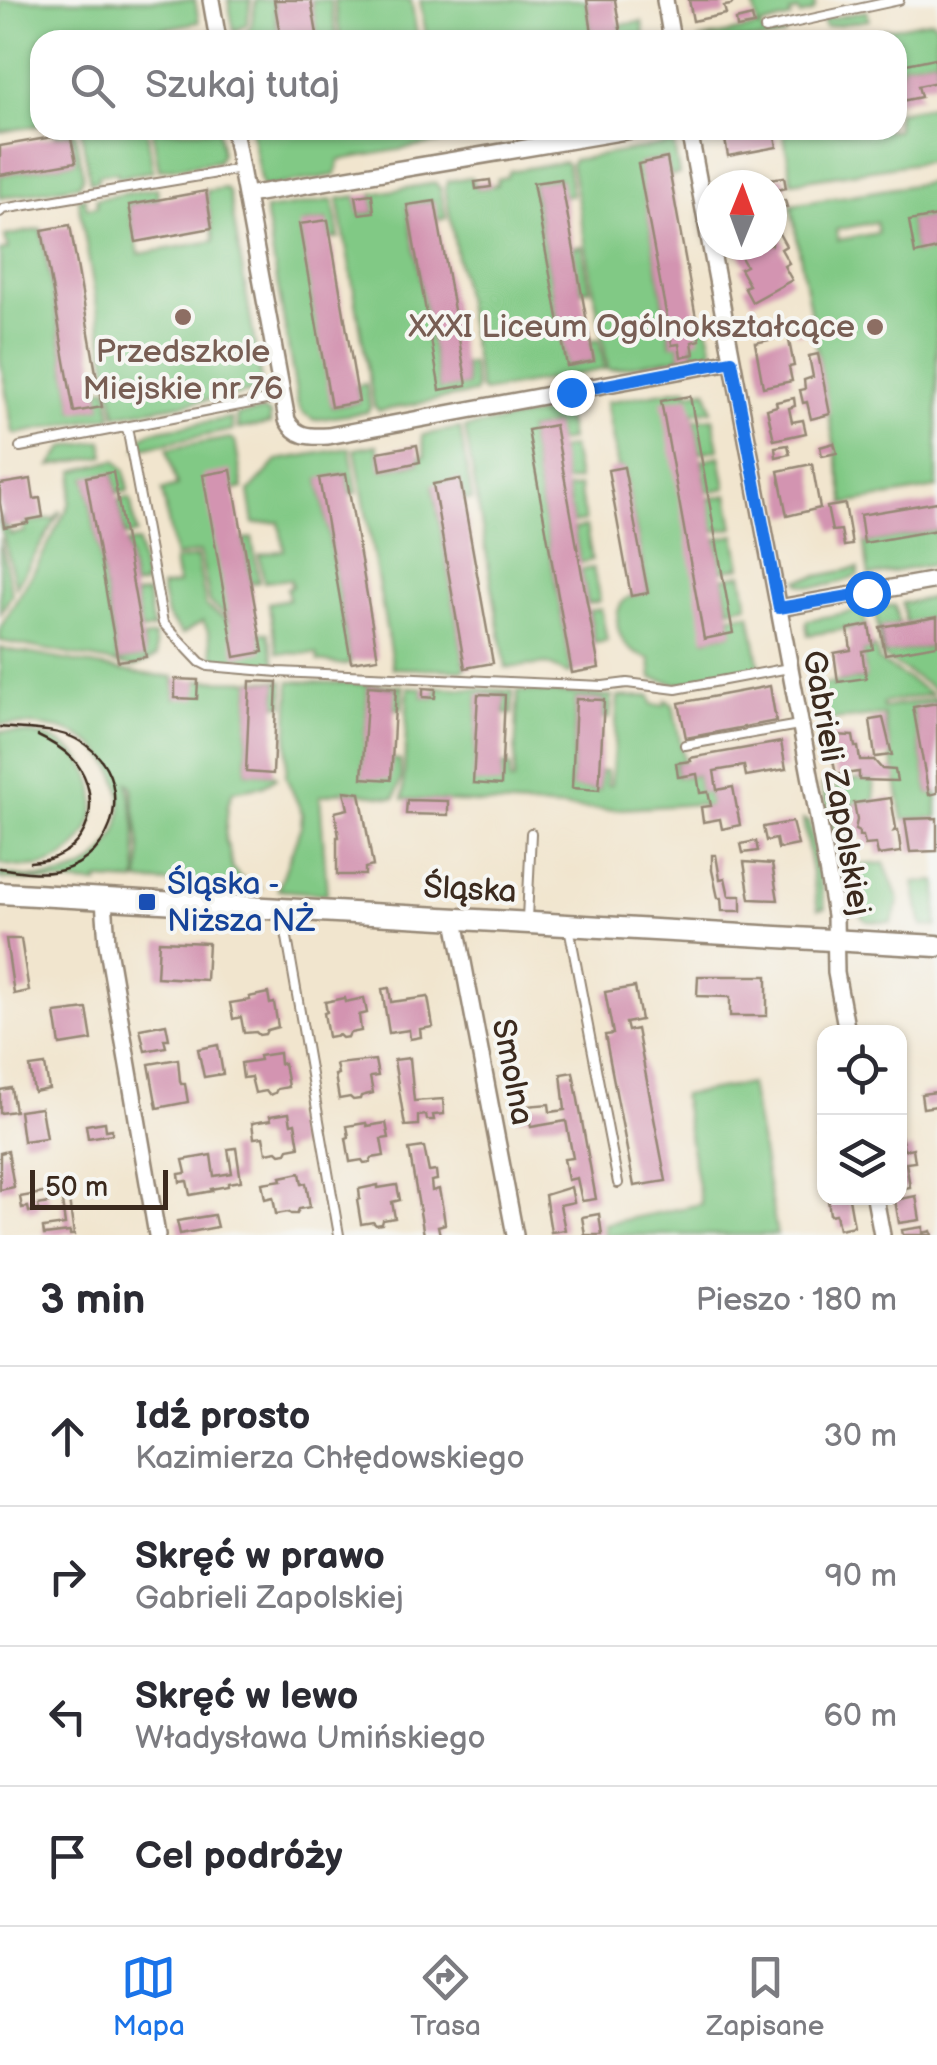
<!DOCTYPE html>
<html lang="pl">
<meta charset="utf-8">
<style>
:root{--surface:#fff;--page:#f7f7f7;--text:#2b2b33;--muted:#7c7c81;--line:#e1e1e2;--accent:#1a73e8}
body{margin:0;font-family:"Balsamiq Sans",sans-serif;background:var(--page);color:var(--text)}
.controls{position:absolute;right:30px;bottom:30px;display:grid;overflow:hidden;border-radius:20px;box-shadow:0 2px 8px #0004}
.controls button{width:90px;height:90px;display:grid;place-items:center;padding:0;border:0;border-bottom:2px solid var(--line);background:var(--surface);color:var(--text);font:50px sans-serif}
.compass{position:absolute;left:697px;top:170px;width:90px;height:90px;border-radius:50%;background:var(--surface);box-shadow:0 2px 8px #0004;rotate:1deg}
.scale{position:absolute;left:30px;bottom:25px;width:138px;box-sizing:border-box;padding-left:10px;border:5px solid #3b2a1e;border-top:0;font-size:28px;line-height:35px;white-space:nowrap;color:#3b2a1e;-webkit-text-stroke:8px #f6f6f2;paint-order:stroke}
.stop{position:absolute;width:30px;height:30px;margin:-22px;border:8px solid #1a73e8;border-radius:50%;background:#fff}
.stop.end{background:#1a73e8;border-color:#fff;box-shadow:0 2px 10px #0008}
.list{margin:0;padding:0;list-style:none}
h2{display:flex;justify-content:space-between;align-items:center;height:130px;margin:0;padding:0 40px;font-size:42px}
h2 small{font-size:32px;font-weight:400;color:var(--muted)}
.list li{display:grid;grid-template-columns:65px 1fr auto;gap:30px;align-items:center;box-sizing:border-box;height:140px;padding:0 40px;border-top:2px solid var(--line)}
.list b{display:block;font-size:38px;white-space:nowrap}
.list p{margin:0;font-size:32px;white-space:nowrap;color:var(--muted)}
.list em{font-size:32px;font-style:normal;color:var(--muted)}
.icon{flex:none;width:55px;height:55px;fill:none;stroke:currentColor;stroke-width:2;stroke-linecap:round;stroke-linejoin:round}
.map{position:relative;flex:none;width:937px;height:1235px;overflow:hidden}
.search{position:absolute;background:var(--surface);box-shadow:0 2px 8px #0004;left:30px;right:30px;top:30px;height:110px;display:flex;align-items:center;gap:25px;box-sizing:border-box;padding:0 35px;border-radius:30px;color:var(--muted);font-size:38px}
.sheet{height:690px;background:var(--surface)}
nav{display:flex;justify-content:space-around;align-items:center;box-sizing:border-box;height:140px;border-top:2px solid var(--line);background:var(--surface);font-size:28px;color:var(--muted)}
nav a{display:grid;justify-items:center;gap:5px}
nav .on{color:var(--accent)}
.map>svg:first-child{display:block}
.green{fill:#81c985;stroke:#5e7a52;stroke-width:2.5;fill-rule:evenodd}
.building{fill:#d394b1}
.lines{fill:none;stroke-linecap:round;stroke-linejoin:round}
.service-casing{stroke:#968876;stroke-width:12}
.minor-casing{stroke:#968876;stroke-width:20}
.tertiary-casing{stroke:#968876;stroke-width:25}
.service{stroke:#fff;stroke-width:8}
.minor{stroke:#fff;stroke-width:15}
.tertiary{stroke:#fff;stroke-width:20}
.tram{stroke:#3b2a1e;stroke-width:2.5}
.route{stroke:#1a73e8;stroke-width:12}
.education-dot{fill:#8d6e63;stroke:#f6f6f2;stroke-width:4}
.transit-dot{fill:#1a4fb4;stroke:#f6f6f2;stroke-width:4}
.labels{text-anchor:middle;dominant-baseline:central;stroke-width:8;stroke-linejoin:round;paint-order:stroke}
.education-label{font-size:32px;fill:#785e54;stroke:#f6f6f2;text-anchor:end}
.street-label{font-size:32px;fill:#3b2a1e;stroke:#f6f6f2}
.transit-label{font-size:32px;fill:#164399;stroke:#f6f6f2;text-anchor:start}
</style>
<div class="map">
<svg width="937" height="1235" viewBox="0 0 937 1235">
<rect width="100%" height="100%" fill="#f6f6f2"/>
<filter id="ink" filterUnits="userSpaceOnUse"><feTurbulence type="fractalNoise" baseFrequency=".01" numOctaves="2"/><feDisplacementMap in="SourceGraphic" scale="20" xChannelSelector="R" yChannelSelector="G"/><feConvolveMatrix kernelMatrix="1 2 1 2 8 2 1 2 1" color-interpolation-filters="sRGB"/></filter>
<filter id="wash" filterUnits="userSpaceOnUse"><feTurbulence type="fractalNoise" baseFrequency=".0048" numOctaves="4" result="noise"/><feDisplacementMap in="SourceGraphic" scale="40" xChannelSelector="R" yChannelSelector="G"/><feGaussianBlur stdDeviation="2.25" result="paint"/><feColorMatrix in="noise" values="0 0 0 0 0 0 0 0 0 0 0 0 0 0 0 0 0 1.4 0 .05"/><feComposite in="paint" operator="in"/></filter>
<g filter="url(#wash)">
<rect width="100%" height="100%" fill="#f1e5ce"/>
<!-- green -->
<g class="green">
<polygon points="0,0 195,0 199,22 102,40 40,40 40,125 0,132"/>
<polygon points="228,0 251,0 247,24 234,32"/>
<polygon points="256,0 273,0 278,33 241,39 251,27"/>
<polygon points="311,0 330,0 337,40 318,40"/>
<polygon points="334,0 411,0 418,40 341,40"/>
<polygon points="420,0 587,0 593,40 427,40"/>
<polygon points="753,0 776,0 777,3 791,0 814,0 815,7 812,12 800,16 798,11 790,13 791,18 761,26 763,34 783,30 784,36 765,40 698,40 758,27"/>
<polygon points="867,11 869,20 825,27 823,20"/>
<polygon points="932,20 937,25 937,70 934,58 902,65 903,71 897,72 897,40 879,40 877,31"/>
<polygon points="642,22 645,40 622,40 619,25"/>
<polygon points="937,105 937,160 792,182 783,130 897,130 897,112"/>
<polygon points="55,130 75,132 83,176 79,185 0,198 0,175 75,162 71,134 56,136"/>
<polygon points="81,130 147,130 153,171 118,177 117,172 98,175 98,181 90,182"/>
<polygon points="152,130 218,130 222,153 218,161 159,170"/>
<polygon points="251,130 352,130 354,137 358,135 357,130 473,130 474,137 339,160 336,175 264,187 261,184"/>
<polygon points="671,144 674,145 679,174 670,176 666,158 639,164 671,344 679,344 681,357 610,370 608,369 571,164 573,160"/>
<polygon points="564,162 567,164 572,195 564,196 560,179 533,184 567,366 594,361 590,341 599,340 605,369 484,392 480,389 445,188 448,181 471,177 476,189 497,185 497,179 507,177 510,171"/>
<path d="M 937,181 L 937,216 L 909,222 L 915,253 L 937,249 L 937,488 L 845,504 L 791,205 ZM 876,222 L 878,233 L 838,240 L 836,230 Z"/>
<polygon points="435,183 440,188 446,218 438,220 434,201 407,206 440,389 467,385 464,364 471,363 476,389 474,393 379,411 374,406 338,199 356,196 359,214 374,212 372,194"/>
<polygon points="157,188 158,200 129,205 139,254 214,241 206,191 225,188 229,192 262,386 259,390 238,395 116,415 78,199 85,197 87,208 97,207 96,199"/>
<polygon points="333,200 339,238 331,239 327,220 300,224 332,407 359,402 357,386 366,384 370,407 367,412 314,420 302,412 298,404 265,210"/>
<polygon points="41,229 74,411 101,407 99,389 107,387 112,416 16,434 13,432 0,358 0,251 8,249 5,236"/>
<polygon points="582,246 590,289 581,291 573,248"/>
<polygon points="707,324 713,351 694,354 692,342 697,325"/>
<path d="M 687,388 L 688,393 L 707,390 L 712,410 L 693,413 L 705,639 L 732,633 L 730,616 L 750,614 L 760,668 L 680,684 L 652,678 L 650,659 C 642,656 634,654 628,647 C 615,633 611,606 631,596 C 636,594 642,594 648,592 L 624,468 L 618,468 L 606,402 Z"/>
<polygon points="263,411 270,414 270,424 238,429 236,415"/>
<path d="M 557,411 C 569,416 568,428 570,440 L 558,442 L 554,425 L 528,430 L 572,673 L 568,674 L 547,664 L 506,668 L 465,428 Z"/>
<polygon points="231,418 233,430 137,449 140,439 153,431"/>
<polygon points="713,418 719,449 700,453 694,420"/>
<polygon points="460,428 472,500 464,500 460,480 433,485 465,668 462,670 393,668 355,449 377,445 382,470 419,463 419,457 425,456 422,435"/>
<polygon points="230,438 235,441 243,488 234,490 228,616 210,603 200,552 175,557 162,490 177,486 167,449"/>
<polygon points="102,441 105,456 51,466 65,447"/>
<polygon points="572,447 578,480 565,482 559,450"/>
<polygon points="350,448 357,493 349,494 346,474 319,479 351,662 344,665 318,661 317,654 278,653 268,603 289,599 287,588 292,586 290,579 264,582 259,555 284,550 279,522 254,524 249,492 278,460"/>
<polygon points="720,456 726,488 707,492 702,460"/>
<polygon points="116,460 125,471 128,491 117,493 113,473 86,478 118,661 145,657 143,638 154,636 157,656 135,667 0,641 0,628 38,564 69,505 75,471"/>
<polygon points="579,487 585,521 573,523 567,489"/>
<polygon points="728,495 734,528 714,531 708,499"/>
<polygon points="130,498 137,534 125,536 118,500"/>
<polygon points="61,511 16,587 0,524 0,515 4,527 8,527 10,535 25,532 24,524 55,518"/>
<polygon points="586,527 592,560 580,563 574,529"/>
<polygon points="937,530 937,564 869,576 864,543"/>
<polygon points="735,535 741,567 721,571 716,539"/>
<polygon points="0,538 12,594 0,614"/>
<polygon points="252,538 259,582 251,584 243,540"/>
<polygon points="138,542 145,584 134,587 126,543"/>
<path d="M 197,557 L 206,606 C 224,618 246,634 268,633 L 276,667 L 215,662 L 209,633 L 203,621 L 182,634 L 167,616 L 161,587 L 178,584 L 174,561 Z"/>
<polygon points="593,568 600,601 588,604 581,570"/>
<path d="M 858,568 L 858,575 C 844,583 816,590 800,584 L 798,580 Z"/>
<polygon points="742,574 748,605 729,609 723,578"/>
<polygon points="147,593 153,629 141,631 135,595"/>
<polygon points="937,597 937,617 906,623 902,603"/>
<polygon points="895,605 899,624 880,628 885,654 937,645 937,691 883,657 875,611 877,608"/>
<polygon points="601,609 607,641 595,643 589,611"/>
<polygon points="862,610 866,626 808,635 806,623 807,620"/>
<polygon points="872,646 875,647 879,661 932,694 883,703 883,708 937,698 937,703 913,708 929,794 937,793 937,818 903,819 884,715 824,721 817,686 865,678 862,651 872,649"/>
<path d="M 0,648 L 136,673 L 174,677 L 175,698 L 198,680 L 284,681 L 284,705 L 276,705 L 277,682 L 250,682 L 246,772 L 273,774 L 276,778 L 262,786 L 233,791 L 228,805 L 225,839 L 229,850 L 232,868 L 241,878 L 262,889 L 138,881 C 146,856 134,814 132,786 L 128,783 L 135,823 L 138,875 L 135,882 L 98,880 L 98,884 L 0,879 L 0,873 C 31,880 71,882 97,859 C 137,823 125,757 77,735 C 54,725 25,725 0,724 Z"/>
<polygon points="290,681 403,686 402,709 394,709 395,688 368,687 363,777 392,759 400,760 401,779 395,798 344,791 320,796 327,894 278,890 301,826 302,813 286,777"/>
<polygon points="408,687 423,688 423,697 435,698 436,687 513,691 512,714 504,714 505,695 478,695 474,782 501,784 502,765 510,766 510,781 514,781 518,691 612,696 610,718 603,718 604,700 576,699 572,787 599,790 600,771 607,771 607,785 611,785 618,697 650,696 652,705 664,705 666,700 673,705 684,761 675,763 677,777 697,775 700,792 708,792 711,806 701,807 699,804 605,810 403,799"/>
<path d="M 0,731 C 17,733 38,733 54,740 C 113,765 106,846 46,865 C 31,869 15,867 0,864 Z"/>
<polygon points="834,779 873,780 875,800 854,804 850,820 854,856 849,859"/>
<polygon points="827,781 851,908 844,909 822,786"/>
<polygon points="803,820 809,822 825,908 818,909"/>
<polygon points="884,863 899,900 892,923 867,921 862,917 850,866"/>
<polygon points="937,881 937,927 922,926 914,883"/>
<polygon points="750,1084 777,1235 605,1235 604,1224 701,1204 682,1095"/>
</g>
<g id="blocks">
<!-- building -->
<g class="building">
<polygon points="274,0 311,0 318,40 281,40"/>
<polygon points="587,0 615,0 622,40 593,40"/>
<polygon points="689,0 735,0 731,5 724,6 726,14 693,21"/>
<polygon points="752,16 754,25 737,28 736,20"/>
<polygon points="935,58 937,82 918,86 921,97 897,102 897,72 903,71 902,65"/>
<polygon points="739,130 774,130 777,147 728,156 725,140 741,137"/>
<polygon points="70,134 76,162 0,175 0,146"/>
<polygon points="667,158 700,340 692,342 694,354 681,357 679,344 672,345 638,164"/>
<polygon points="784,177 786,188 772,191 769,179"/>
<polygon points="561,179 594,361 567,366 533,183"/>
<polygon points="490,180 491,187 476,189 475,182"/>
<polygon points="206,191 212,228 136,242 129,205"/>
<polygon points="372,194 374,212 359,214 356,196"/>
<polygon points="785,200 787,207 772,209 772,201"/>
<polygon points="435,201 467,385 440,390 407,205"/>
<polygon points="772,213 780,228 777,230 786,246 781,249 789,263 784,266 792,280 752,302 744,287 749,285 740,269 746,266 738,252 744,248 742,245 772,245"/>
<polygon points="937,216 937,249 915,254 909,221"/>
<polygon points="328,220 359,402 331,407 299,224"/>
<polygon points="70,225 102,407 74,412 42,230"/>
<polygon points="812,323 813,331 796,334 795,327"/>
<polygon points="788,336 794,366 789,367 792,381 763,387 755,343"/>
<polygon points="818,354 830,414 811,419 807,402 803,403 800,390 805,389 804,380 813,377 809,356"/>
<polygon points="690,396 733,633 704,639 661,401"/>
<polygon points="794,398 795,406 789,408 792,422 803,420 806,433 774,440 767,409 777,406 776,402"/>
<polygon points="555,425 599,668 572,673 528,430"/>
<polygon points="834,443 837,453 822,456 820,447"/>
<polygon points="417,445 420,462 381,470 378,452"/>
<polygon points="788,445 790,454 776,457 775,447"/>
<polygon points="812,464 820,508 787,516 778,471"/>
<polygon points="624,467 648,593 631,596 608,470"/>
<polygon points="231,470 263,652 235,657 203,475"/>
<polygon points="113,472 146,657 118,661 86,477"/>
<polygon points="346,474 378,658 351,662 319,478"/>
<polygon points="31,479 34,499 40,498 43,517 27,520 28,523 4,527 0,503 0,484"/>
<polygon points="460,479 493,663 465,668 433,484"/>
<polygon points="937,502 937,530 864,543 860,515"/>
<polygon points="845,504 852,545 844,546 841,530 832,531 827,507"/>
<polygon points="937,617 937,645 885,654 880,627"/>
<polygon points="869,625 873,649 862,651 866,678 838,682 834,653 851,650 848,629"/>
<polygon points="175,679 198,680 197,699 175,698"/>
<polygon points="250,681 277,682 273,774 246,772"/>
<polygon points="368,686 396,688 391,780 362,778"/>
<polygon points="770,686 776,721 686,738 679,703"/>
<polygon points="423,688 436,689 435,698 423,697"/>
<polygon points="478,694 505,695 501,785 473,783"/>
<polygon points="576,699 604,700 599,790 572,788"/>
<polygon points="937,703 937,793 929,795 913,707"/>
<polygon points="883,718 892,755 875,757 870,720"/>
<polygon points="832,735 853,736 855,747 858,747 860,760 874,760 882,769 895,770 897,781 859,780 859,772 836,775 829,740"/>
<polygon points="781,742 786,769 746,776 744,766 714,771 717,790 733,787 740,825 722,829 720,819 703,822 701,807 711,806 708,792 700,793 697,774 678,777 676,763 691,761 690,758"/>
<polygon points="344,791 360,793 373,866 365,868 365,875 337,875 337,837 339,837 335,812 348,809"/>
<polygon points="891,798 896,828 894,831 898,830 901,852 878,855 876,844 865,845 863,836 859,836 859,832 855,830 857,820 854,803"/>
<polygon points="407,800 448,801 448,815 406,814"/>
<polygon points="937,818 937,851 910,852 905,819"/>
<polygon points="792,822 798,845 778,849 776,839 766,841 763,827"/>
<polygon points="756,841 758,851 743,853 741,844"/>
<polygon points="712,855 716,855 720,879 725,878 729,896 741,896 741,911 722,911 721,898 718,898 712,870"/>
<polygon points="744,862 772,864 778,900 750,899"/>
<polygon points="6,939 21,939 29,991 14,994"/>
<polygon points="159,941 208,943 206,980 157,977"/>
<polygon points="698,976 767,976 767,1016 730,1016 730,997 697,996"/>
<polygon points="635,987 641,1020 626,1023 628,1031 637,1029 666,1181 634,1186 605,1035 613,1034 605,992"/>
<polygon points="389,988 391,1002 428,997 433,1027 420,1029 421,1037 410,1039 409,1030 389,1033 382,989"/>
<polygon points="268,993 270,1004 274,1003 278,1027 267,1030 265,1034 259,1035 256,1032 244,1033 241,1017 233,1019 230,1003 250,1000 249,997"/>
<polygon points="344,998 345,1002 364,998 367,1013 359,1015 361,1031 350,1033 348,1037 342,1038 339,1035 328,1037 324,1013 327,1012 325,1002"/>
<polygon points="87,1009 92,1040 60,1045 55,1013"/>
<polygon points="166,1024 169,1039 164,1039 166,1047 145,1051 140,1029"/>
<polygon points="218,1045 223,1074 204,1077 198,1049"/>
<polygon points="279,1053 280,1064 284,1063 288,1087 277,1089 275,1093 269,1095 266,1091 255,1093 251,1077 243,1078 241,1063 260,1060 259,1056"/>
<polygon points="410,1058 414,1101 443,1099 444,1114 433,1115 434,1120 427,1120 426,1115 418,1116 418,1125 405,1126 394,1060"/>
<polygon points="178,1059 180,1081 181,1084 185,1084 188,1102 157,1108 149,1064"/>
<polygon points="375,1060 378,1076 370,1077 373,1093 361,1096 360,1099 353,1100 350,1097 339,1099 335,1075 338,1074 336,1064"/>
<polygon points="45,1065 49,1089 34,1092 30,1067"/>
<polygon points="573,1072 596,1199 582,1201 577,1178 568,1180 564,1159 573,1158 566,1121 531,1127 529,1117 516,1119 513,1107 549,1104 550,1112 565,1110 561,1074"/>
<polygon points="11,1088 15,1111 0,1113 0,1090"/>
<polygon points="937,1092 937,1106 923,1108 921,1094"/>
<polygon points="41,1108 46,1138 23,1141 19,1111"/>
<polygon points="289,1113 291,1124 295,1123 299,1147 288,1149 286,1153 280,1154 277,1151 266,1153 263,1137 254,1138 252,1123 271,1120 270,1116"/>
<polygon points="105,1122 106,1130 112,1129 112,1134 88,1138 86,1125"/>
<polygon points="366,1123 367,1126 386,1123 389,1138 381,1139 384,1156 372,1158 370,1162 364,1163 362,1160 350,1162 346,1138 349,1137 347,1126"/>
<polygon points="824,1126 824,1152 820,1152 816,1128"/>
<polygon points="900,1135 901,1135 904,1150 913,1148 915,1162 906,1163 910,1187 900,1189"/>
<polygon points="424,1147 429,1172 436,1171 437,1180 431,1181 432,1191 439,1189 443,1210 445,1224 438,1226 440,1235 424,1235 409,1149"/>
<polygon points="236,1148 241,1181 228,1183 228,1186 211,1189 212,1191 190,1195 187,1181 180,1182 179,1174 186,1173 183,1160 211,1155 214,1176 232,1173 228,1149"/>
<polygon points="8,1151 14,1187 0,1190 0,1153"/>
<polygon points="300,1173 302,1184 306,1183 310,1207 299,1209 297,1214 291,1214 288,1212 276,1214 273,1197 265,1199 262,1183 282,1180 281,1177"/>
<polygon points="378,1185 378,1188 397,1185 400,1200 392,1202 395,1218 383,1220 382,1224 376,1225 373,1222 361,1224 357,1200 360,1199 359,1189"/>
<polygon points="571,1187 574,1202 560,1205 565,1230 551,1232 545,1195"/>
<polygon points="48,1192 49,1203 38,1205 39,1210 29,1212 28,1207 22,1208 20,1197"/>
<polygon points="916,1196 920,1220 899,1223 895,1200"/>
<polygon points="836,1198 849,1198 854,1226 839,1229 836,1214 830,1215 828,1199"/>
<polygon points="69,1200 74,1235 70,1235 70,1232 44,1235 43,1228 65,1225 62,1201"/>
<polygon points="599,1214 602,1235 585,1235 582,1217"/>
<polygon points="214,1215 217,1227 180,1234 177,1221"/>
<polygon points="923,1227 923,1233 931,1231 932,1235 903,1235 902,1230"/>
</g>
</g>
</g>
<g filter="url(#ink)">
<use href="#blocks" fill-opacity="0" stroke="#968876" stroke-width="2.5"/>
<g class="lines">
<!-- service casing -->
<g class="service-casing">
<g id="service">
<polyline points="765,29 899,0"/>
<polyline points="0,212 3,209 241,169"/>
<polyline points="127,427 163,623 200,662 208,666 278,672 603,686 627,683 676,689 789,668"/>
<polyline points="20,447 282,397"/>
<polyline points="685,745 799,725"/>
<polyline points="282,909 339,1235"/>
<polyline points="527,919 531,833"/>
<polyline points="569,927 618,1183"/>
</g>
</g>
<!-- minor casing -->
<g class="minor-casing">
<g id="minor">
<polyline points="211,0 218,40"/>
<polyline points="665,0 672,40"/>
<path d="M 234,130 L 287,420 C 296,437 309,437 328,436 L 732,361"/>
<polyline points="689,130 817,812 835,915 836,973 847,1032"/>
<polyline points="247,195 632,130"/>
<polyline points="779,608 937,580"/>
<polyline points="104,900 107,943 157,1235"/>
<polyline points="455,920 515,1235"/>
<polyline points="875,1198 882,1235"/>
</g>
</g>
<!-- tertiary casing -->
<g class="tertiary-casing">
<polyline id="tertiary" points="0,893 937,946"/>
</g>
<!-- service -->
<use href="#service" class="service"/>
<!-- minor -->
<use href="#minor" class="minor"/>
<!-- tertiary -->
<use href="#tertiary" class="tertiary"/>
<!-- tram -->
<g class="tram">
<path d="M 0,727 C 24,730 54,728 76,739 C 132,767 124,846 69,868 C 48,876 22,872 0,868"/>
<path d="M 30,862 C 41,861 51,860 61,854 C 97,836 98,785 72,758 C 62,748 51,742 38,736"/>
</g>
</g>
</g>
<g class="lines" filter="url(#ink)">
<!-- route -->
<polyline class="route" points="571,392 732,361 779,608 867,593"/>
</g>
<!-- markers -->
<g class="education-dot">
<circle cx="183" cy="317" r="10"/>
<circle cx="875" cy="327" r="10"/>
</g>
<rect class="transit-dot" x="137" y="892" width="20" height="20" rx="5"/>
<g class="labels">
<!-- education labels -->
<g class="education-label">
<text x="855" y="327">XXXI Liceum Ogólnokształcące</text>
<text x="183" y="352" text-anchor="middle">Przedszkole<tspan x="183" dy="37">Miejskie nr 76</tspan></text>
</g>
<!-- street labels -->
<g class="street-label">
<text transform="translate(836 783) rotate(80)">Gabrieli Zapolskiej</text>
<text transform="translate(470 890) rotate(3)">Śląska</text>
<text transform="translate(512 1072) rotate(79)">Smolna</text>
</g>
<!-- transit labels -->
<g class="transit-label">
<text x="167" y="884">Śląska -<tspan x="167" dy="37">Niższa NŻ</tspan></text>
</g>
</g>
</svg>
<div class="controls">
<button><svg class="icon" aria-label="locate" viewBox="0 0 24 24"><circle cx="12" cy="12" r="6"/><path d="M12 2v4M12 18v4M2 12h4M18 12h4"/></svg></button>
<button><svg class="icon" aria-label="layers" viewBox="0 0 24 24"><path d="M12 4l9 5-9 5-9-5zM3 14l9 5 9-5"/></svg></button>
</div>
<svg class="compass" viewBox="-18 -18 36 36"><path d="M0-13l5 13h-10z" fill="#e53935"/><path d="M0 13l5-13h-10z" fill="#7c7c81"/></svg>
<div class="scale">50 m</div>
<div class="stop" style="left:867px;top:593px"></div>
<div class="stop end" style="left:571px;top:392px"></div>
<div class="search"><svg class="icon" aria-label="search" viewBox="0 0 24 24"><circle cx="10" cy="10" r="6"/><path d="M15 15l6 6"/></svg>Szukaj tutaj</div>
</div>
<section class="sheet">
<h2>3 min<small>Pieszo · 180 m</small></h2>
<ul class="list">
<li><svg class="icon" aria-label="ahead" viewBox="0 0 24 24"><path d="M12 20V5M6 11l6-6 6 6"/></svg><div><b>Idź prosto</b><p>Kazimierza Chłędowskiego</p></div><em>30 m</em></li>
<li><svg class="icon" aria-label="right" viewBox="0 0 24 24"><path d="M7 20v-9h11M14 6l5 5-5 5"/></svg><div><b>Skręć w prawo</b><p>Gabrieli Zapolskiej</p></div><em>90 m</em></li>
<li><svg class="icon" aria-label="left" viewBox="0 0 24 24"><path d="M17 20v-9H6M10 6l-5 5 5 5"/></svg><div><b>Skręć w lewo</b><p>Władysława Umińskiego</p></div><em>60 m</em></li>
<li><svg class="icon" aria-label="arrive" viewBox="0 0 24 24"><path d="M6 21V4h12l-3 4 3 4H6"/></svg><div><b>Cel podróży</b></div></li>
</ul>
</section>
<nav>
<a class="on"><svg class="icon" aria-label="map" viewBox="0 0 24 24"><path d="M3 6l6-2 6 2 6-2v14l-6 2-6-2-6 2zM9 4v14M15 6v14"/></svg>Mapa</a>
<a><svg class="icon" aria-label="directions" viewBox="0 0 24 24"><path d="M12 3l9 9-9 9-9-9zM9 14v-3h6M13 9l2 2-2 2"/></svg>Trasa</a>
<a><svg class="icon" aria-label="saved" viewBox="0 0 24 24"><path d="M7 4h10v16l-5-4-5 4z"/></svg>Zapisane</a>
</nav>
